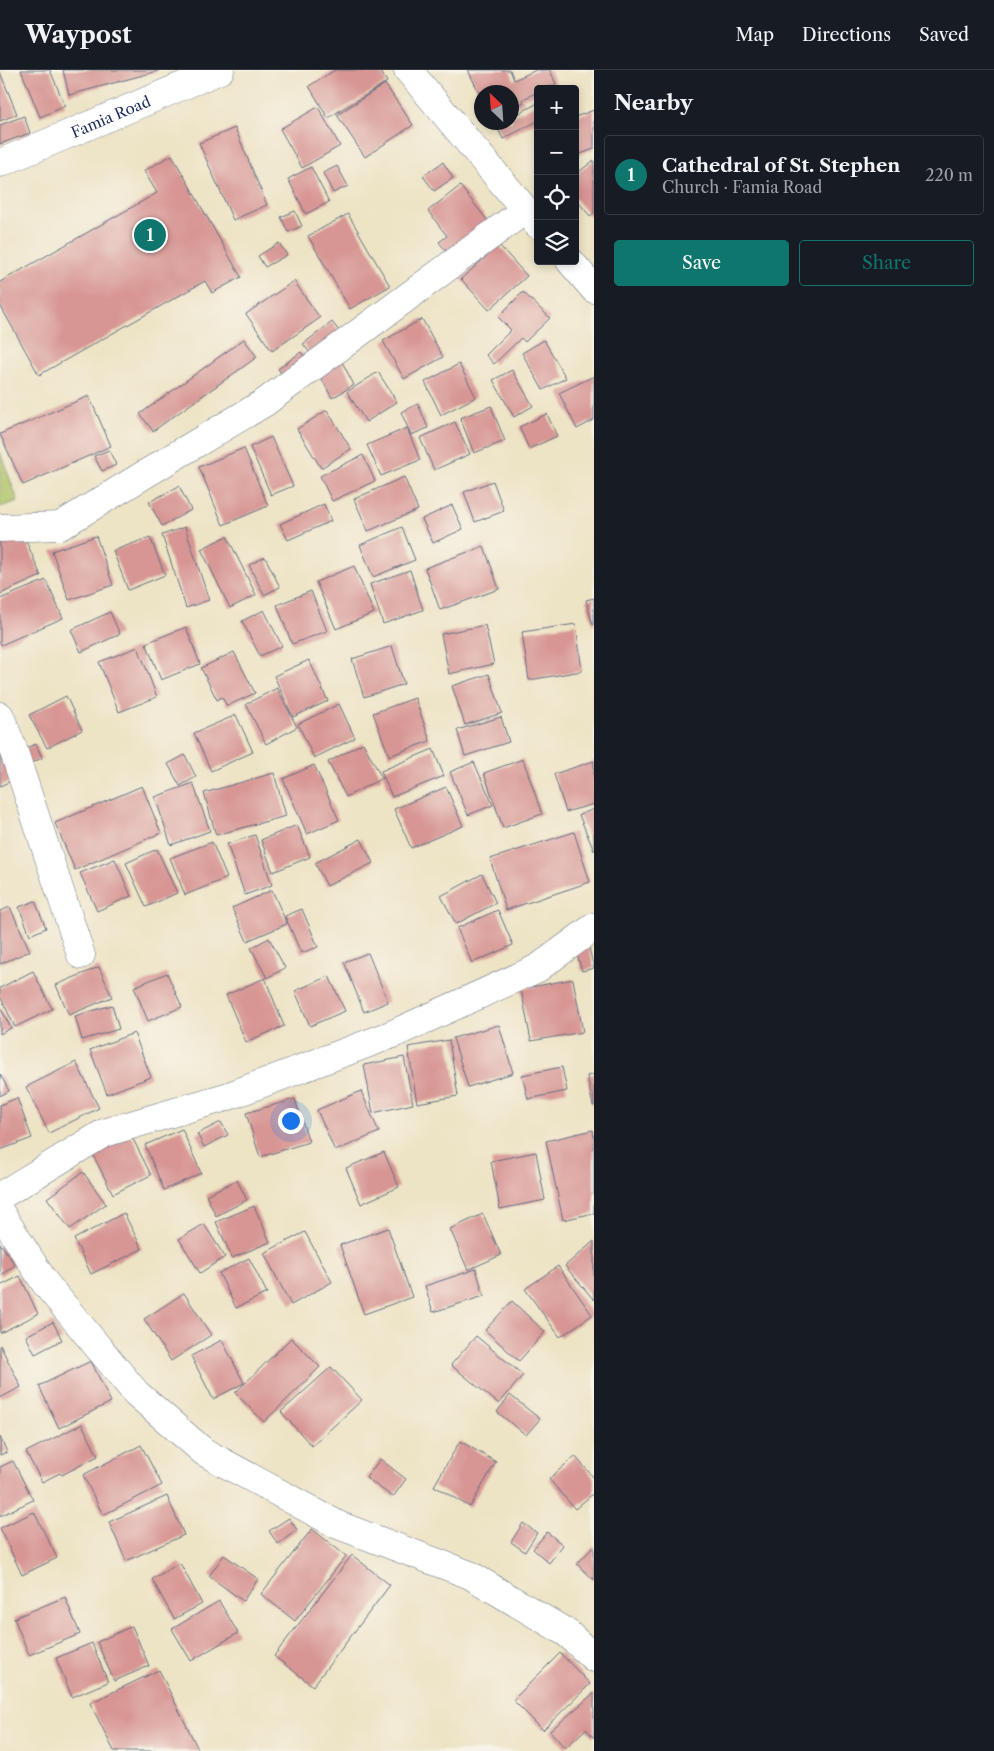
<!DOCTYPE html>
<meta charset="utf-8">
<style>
:root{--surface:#171b24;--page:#20242c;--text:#f1f3f6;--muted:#9ea1a6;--line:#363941;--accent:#0f766e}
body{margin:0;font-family:"Libre Caslon Text",serif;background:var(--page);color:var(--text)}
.controls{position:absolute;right:15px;top:15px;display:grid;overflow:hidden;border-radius:5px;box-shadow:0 2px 8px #0003}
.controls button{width:45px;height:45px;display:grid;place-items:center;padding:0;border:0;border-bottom:1px solid var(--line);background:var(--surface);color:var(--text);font:25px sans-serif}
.compass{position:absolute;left:474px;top:15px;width:45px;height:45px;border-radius:50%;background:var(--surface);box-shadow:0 2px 8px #0003;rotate:335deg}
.you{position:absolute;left:290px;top:1050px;width:18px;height:18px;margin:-12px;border:4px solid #fff;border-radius:50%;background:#1a73e8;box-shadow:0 0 0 8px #1a73e833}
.badge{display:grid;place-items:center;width:32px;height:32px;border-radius:50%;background:var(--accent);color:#fff;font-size:16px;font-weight:700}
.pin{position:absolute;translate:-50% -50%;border:2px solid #fff;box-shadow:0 1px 5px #0006}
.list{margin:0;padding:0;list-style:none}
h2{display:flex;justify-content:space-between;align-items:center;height:65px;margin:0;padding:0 20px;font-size:21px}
h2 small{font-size:16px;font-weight:400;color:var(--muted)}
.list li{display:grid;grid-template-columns:32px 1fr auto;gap:15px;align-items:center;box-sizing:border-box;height:80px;margin:0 10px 10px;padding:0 10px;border:1px solid var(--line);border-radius:5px}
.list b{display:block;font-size:19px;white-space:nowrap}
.list p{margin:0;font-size:16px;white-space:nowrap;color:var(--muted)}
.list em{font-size:16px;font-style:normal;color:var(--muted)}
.actions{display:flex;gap:10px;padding:15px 20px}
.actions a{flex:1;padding:11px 0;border:1px solid var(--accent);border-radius:5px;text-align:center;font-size:18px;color:var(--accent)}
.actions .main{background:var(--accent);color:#fff}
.icon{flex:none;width:28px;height:28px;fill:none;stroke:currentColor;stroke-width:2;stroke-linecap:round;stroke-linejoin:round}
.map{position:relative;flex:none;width:594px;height:1681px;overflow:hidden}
header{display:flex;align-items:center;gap:30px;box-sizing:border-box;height:70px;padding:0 25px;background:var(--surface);border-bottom:1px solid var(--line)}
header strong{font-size:24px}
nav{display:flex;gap:28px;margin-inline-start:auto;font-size:18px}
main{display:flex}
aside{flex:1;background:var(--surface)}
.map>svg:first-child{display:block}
.green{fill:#afc265;stroke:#657862}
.building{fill:#d79593}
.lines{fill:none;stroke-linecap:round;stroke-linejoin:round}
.minor-casing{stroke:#646e82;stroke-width:29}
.minor{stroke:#fff;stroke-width:28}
.labels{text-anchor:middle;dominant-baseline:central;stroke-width:4;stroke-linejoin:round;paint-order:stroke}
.street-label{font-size:15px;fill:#1b2f5e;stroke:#f7f3e8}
</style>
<header>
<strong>Waypost</strong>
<nav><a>Map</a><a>Directions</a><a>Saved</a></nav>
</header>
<main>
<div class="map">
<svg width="594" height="1681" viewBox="0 0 594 1681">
<rect width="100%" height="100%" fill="#f7f3e8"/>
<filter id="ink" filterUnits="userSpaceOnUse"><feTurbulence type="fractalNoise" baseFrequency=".02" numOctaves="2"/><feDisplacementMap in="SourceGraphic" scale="10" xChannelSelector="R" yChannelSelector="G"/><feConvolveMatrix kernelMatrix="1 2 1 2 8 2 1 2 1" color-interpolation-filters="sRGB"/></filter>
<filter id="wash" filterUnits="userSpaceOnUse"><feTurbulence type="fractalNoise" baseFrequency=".0096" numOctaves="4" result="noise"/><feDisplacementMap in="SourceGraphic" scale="20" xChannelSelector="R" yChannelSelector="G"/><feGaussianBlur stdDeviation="1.12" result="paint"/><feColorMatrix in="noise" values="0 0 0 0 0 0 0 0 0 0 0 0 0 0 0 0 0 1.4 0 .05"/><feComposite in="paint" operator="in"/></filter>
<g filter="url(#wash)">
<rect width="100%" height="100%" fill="#ede3c5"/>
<!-- green -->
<polygon class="green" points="0,382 18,431 0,437"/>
<g id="blocks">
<!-- building -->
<g class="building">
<polygon points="21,0 50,0 65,36 40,47"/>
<polygon points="63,0 158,0 158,1 69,25"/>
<polygon points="335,0 380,0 387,12 328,48 309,16"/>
<polygon points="468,0 510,0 514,10 536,0 550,0 556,14 544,19 538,19 538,22 523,29 524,32 512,38 512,22 482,22 482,29"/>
<polygon points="0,2 17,44 0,51"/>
<polygon points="385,14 413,55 365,87 337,45"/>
<polygon points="538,33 538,51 503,69 496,55 500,52 512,52 512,47"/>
<polygon points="318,37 340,76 302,98 280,59"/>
<polygon points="594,40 594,79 575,86 575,47"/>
<polygon points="24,46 30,63 0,74 0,55"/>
<polygon points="235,58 267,135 233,150 199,73"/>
<polygon points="172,85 241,207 212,223 205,211 39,305 0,235 0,212 157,123 144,101"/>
<polygon points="594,90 594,143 590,146 575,128 575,105"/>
<polygon points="443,92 453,108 434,121 423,106"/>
<polygon points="337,96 348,116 333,123 323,103"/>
<polygon points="311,97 329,132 306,144 288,109"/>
<polygon points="460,116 493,157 450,186 439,172 447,166 428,141"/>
<polygon points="295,141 302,156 288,162 281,147"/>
<polygon points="348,144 390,216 350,239 308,166"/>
<polygon points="279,173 287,185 265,197 258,186"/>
<polygon points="499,175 527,206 489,240 461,209"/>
<polygon points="294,211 320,248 272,281 246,244"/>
<polygon points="523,222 550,248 525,272 521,268 494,294 486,285 511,260 498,247"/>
<polygon points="422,249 443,287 404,309 383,271"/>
<polygon points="332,252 343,266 314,288 303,274"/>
<polygon points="244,269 257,287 153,361 140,344"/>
<polygon points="544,270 566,308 543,320 522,283"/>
<polygon points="301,282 310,294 287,311 278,299"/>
<polygon points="340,288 354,315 332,328 317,300"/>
<polygon points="459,294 476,327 441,345 425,312"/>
<polygon points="512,300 533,336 514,347 493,310"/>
<polygon points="378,302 397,332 366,352 347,322"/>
<polygon points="594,306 594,350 577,359 559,323"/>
<polygon points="89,326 111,376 23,415 0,364"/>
<polygon points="418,334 428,358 411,365 401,342"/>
<polygon points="491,336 505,371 474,383 460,348"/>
<polygon points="327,340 351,379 321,398 297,359"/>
<polygon points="547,344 557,366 529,379 519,357"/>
<polygon points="455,352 470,384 434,400 420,368"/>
<polygon points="407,358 420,390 381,406 367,375"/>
<polygon points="271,367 293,416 271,425 250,377"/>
<polygon points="244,378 268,436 223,455 199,397"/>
<polygon points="109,380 116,395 102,401 94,386"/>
<polygon points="363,385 375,411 332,431 320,406"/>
<polygon points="404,407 418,440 368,461 354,429"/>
<polygon points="493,411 504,441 475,452 464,422"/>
<polygon points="179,416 191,440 162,456 149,432"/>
<polygon points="324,434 331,451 288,470 280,454"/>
<polygon points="452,435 463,459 433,473 422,449"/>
<polygon points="185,457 209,530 186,538 162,465"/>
<polygon points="402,457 415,490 373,507 360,475"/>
<polygon points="22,461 41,506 0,524 0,471"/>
<polygon points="96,466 113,515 69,530 52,481"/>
<polygon points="227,466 256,525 230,538 201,479"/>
<polygon points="150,467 165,505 128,520 113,481"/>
<polygon points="484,476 499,519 440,540 425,498"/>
<polygon points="265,487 280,517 264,525 249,495"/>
<polygon points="354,496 374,543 336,559 316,512"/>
<polygon points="410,500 423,540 383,554 370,514"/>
<polygon points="46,510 63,548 1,575 0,572 0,529"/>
<polygon points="311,521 327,561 292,574 277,535"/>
<polygon points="594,528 594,555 593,555 586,530"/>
<polygon points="264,540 282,576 260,586 242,551"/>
<polygon points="110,542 120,564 81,582 71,560"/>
<polygon points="576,554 582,601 529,610 522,562"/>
<polygon points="485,555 494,594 449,604 441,564"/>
<polygon points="186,557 200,594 161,610 146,573"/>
<polygon points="392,576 404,614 364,627 352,589"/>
<polygon points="138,577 157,627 119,642 99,592"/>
<polygon points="234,582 255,623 227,636 222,627 217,630 201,598"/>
<polygon points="309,590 328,631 293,647 274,606"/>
<polygon points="489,604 502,643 465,655 452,616"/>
<polygon points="277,618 297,657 266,674 246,634"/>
<polygon points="66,626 82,660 47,678 29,645"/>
<polygon points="415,628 430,671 389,686 373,643"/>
<polygon points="339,634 355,668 314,688 298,654"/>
<polygon points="236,645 253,682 211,701 194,663"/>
<polygon points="501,647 509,672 465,686 457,660"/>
<polygon points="363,673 382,708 346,727 328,692"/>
<polygon points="36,674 42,688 22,697 16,682"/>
<polygon points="0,678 15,709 0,716"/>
<polygon points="433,679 444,706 392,727 381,701"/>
<polygon points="185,685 196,707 180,716 168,694"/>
<polygon points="523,689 542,744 503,758 484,703"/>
<polygon points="594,691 594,734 566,742 554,704"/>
<polygon points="474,692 493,735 468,745 450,702"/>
<polygon points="314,695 339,750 307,764 283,709"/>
<polygon points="274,703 286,746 216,765 204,723"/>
<polygon points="193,713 210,761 171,775 155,727"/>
<polygon points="142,716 161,763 75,800 55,753"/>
<polygon points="446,717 463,756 411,778 394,739"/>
<polygon points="594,739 594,781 579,745"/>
<polygon points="297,755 310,787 273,802 261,770"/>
<polygon points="574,762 590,812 506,840 490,789"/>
<polygon points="255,765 272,815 245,825 227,774"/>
<polygon points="361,769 373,793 327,816 315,793"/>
<polygon points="212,772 227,808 185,825 170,788"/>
<polygon points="157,779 177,823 146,837 126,793"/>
<polygon points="115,789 131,826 97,841 80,803"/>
<polygon points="482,804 496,833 456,854 441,826"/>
<polygon points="272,820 287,854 247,871 232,838"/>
<polygon points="35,831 46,858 30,865 19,837"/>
<polygon points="10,837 30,881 0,894 0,841"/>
<polygon points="302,839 318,877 301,883 285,846"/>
<polygon points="498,840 513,875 472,893 457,858"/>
<polygon points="269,868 285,898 267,908 251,878"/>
<polygon points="589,878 594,898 582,901 576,882"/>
<polygon points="368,883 388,932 364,942 344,892"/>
<polygon points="99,897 112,927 69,945 56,915"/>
<polygon points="33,901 52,939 15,957 0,926 0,918"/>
<polygon points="167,903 182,937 148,951 134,917"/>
<polygon points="329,906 345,941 310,956 295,921"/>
<polygon points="265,908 284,956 246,972 226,925"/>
<polygon points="573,909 583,962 531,971 521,919"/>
<polygon points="112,935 119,959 82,970 75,946"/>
<polygon points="0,937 11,958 0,964"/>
<polygon points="499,955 513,1003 468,1017 453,968"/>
<polygon points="134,963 151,1007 107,1024 90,980"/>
<polygon points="449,970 458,1026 417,1033 408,977"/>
<polygon points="404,987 413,1034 373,1043 364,995"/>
<polygon points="76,992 99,1038 49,1063 26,1017"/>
<polygon points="562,997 567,1021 528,1029 522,1005"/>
<polygon points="0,1004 9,1021 0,1026"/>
<polygon points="594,1004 594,1036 593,1036 587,1006"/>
<polygon points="361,1021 379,1062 335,1081 317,1040"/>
<polygon points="17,1028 32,1068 0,1080 0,1035"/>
<polygon points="295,1029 309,1072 260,1087 246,1043"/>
<polygon points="221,1052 228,1065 204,1077 197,1064"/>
<polygon points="182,1059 201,1103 164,1120 145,1075"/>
<polygon points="593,1060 594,1067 594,1143 563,1150 546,1071"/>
<polygon points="130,1063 151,1105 113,1124 92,1083"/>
<polygon points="384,1082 399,1117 361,1134 346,1098"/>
<polygon points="536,1082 545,1130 500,1139 491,1091"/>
<polygon points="83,1102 106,1134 70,1159 47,1128"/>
<polygon points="237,1110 247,1130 216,1146 206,1125"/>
<polygon points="254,1136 270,1172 232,1188 216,1152"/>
<polygon points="124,1143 142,1179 91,1204 74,1169"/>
<polygon points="483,1144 501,1185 468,1200 450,1159"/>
<polygon points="204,1154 225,1187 200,1203 179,1169"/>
<polygon points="388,1158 412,1227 364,1244 340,1175"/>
<polygon points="305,1162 332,1212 291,1235 264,1183"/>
<polygon points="594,1171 594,1230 565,1196"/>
<polygon points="0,1173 15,1195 0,1206"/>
<polygon points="249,1188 267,1223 236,1238 219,1203"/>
<polygon points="558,1196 592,1245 560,1267 525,1219"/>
<polygon points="476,1199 484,1226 433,1242 425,1216"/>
<polygon points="20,1206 38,1244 0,1263 0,1216"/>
<polygon points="184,1223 211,1265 171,1291 144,1249"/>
<polygon points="512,1231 545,1262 519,1291 485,1260"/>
<polygon points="53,1252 62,1270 35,1284 26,1266"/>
<polygon points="476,1266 523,1305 499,1334 451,1295"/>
<polygon points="291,1268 320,1297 264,1352 235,1323"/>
<polygon points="222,1270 244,1313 213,1329 191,1286"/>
<polygon points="0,1275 21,1317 0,1328"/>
<polygon points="91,1291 111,1332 59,1358 39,1316"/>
<polygon points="331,1297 362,1330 312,1376 281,1342"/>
<polygon points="510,1325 540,1349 526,1365 497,1342"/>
<polygon points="82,1354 98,1386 62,1405 60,1403 42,1412 26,1382"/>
<polygon points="0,1367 7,1382 0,1385"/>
<polygon points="460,1371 496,1392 470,1437 434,1416"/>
<polygon points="141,1375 162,1415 103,1445 83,1405"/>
<polygon points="575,1386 594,1408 594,1423 575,1439 549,1409"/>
<polygon points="380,1389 406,1409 393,1427 366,1408"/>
<polygon points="13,1391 33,1430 0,1446 0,1397"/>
<polygon points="167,1426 184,1465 126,1491 109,1452"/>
<polygon points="34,1442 57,1488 22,1505 0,1458"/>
<polygon points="289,1448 297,1460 278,1474 269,1461"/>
<polygon points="523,1453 537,1463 525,1482 511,1472"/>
<polygon points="312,1459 346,1486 295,1551 261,1524"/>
<polygon points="547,1462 563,1475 549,1493 533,1479"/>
<polygon points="594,1476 594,1510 577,1494"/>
<polygon points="224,1485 258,1509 243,1531 209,1506"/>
<polygon points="352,1485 390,1515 313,1616 274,1586"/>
<polygon points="180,1493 202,1534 174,1549 152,1509"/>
<polygon points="65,1527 80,1564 29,1585 14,1548"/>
<polygon points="219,1531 238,1563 191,1591 172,1559"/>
<polygon points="132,1556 149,1596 114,1611 97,1572"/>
<polygon points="92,1573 108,1612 72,1627 56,1588"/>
<polygon points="560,1583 590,1614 543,1660 513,1630"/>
<polygon points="159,1600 199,1681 114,1681 90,1633"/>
<polygon points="594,1623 594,1668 586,1659 565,1678 550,1661"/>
</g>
</g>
</g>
<g filter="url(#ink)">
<use href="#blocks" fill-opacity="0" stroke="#646e82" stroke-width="1"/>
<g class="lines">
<!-- minor casing -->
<g class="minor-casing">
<g id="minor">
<polyline points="408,0 538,155"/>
<path id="s1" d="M 0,93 L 220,0"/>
<polyline points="570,191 594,219"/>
<polyline points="0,458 60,456 170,389 264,333 525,140"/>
<polyline points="0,646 13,679 81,885"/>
<polyline points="0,1126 104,1063 226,1027 393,964 538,898 594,857"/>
<polyline points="0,1142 45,1213 136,1323 204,1382 338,1455 470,1505 567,1563 594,1588"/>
</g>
</g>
<!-- minor -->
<use href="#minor" class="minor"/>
</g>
</g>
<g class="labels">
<!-- street labels -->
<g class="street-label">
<text stroke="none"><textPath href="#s1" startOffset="120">Famia Road</textPath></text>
</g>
</g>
</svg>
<div class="controls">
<button>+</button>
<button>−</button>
<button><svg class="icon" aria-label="locate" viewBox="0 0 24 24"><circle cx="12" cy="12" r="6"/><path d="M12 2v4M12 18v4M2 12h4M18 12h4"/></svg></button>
<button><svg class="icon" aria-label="layers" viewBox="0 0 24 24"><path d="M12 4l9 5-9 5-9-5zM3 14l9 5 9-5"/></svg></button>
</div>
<svg class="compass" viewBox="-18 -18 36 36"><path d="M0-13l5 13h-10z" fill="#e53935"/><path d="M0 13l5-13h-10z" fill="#9ea1a6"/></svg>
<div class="you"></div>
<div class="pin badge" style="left:150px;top:165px">1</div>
</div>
<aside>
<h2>Nearby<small></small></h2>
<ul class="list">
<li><span class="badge">1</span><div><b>Cathedral of St. Stephen</b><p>Church · Famia Road</p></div><em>220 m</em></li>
</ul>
<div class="actions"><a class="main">Save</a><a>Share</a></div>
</aside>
</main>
